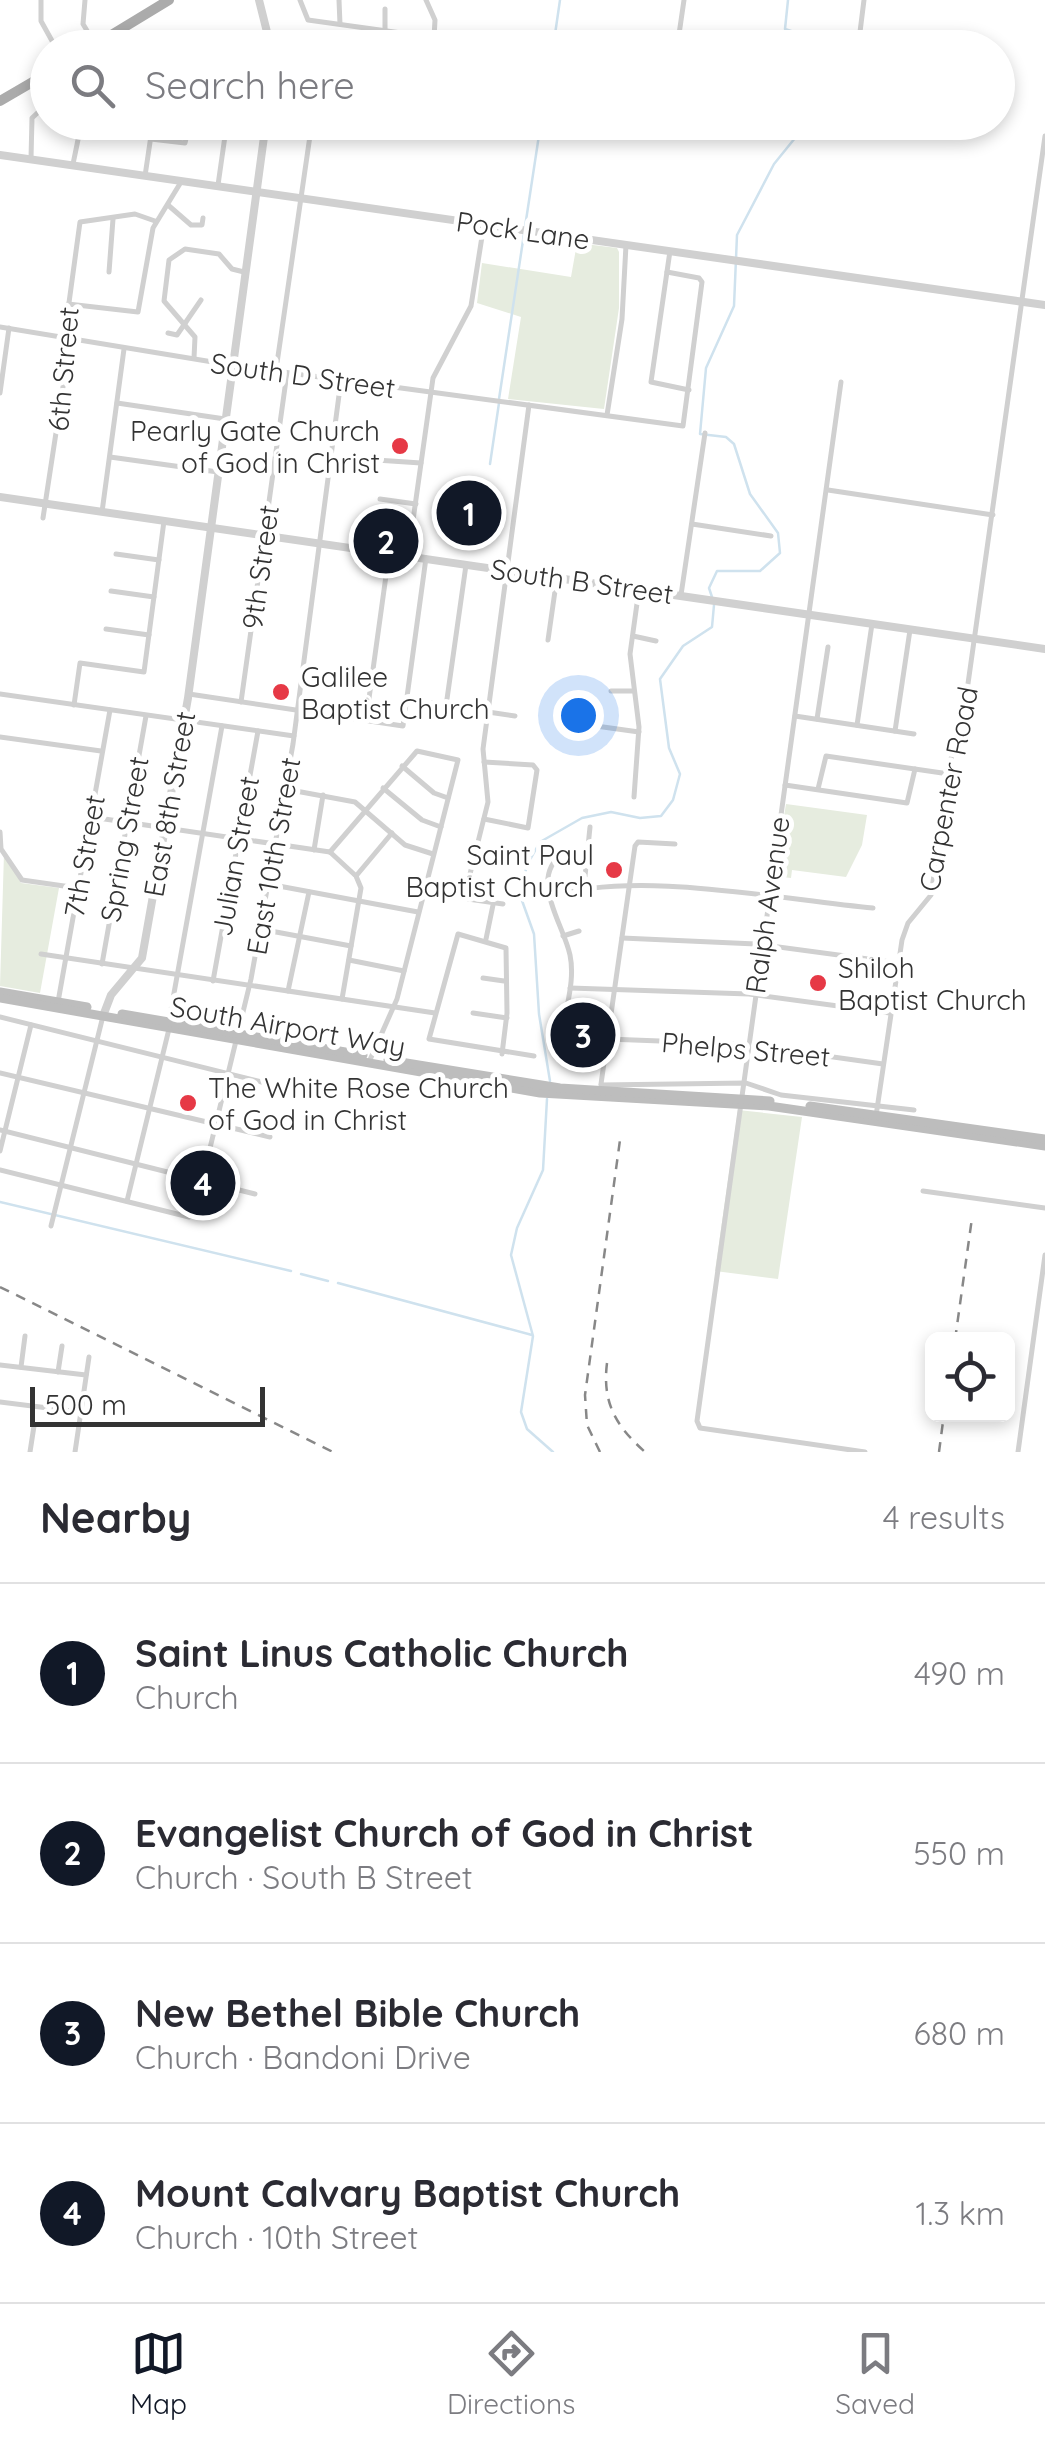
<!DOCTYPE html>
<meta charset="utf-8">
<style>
:root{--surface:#fff;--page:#f2f2f3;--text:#2b2b33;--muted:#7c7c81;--line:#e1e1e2;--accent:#111827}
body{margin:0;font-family:Quicksand,sans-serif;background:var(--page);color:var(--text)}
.controls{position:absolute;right:30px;bottom:30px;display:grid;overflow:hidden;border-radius:15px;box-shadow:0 5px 15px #0003}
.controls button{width:90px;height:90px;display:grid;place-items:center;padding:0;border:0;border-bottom:2px solid var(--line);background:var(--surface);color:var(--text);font:50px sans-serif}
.scale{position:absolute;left:30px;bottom:25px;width:235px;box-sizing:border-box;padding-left:10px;border:5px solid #333;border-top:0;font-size:28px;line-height:35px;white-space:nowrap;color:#333;-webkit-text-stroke:8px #fff;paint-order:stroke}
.you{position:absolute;left:578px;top:715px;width:35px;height:35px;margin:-25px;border:8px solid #fff;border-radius:50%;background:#1a73e8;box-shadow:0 0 0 15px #1a73e833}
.badge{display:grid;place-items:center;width:65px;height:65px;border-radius:50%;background:var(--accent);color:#fff;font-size:32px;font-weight:700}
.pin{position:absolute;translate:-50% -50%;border:5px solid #fff;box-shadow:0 2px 10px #0006}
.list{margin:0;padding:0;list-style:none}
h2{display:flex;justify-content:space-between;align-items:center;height:130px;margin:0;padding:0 40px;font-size:42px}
h2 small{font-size:32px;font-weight:400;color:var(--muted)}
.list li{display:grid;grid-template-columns:65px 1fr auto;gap:30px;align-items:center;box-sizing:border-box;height:180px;padding:0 40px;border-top:2px solid var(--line)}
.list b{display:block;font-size:38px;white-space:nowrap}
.list p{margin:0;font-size:32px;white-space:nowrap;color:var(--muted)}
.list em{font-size:32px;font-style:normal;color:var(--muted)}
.icon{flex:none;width:55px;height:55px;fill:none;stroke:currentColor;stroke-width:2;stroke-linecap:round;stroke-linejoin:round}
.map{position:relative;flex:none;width:1045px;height:1452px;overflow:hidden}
.search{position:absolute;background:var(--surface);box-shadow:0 5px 15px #0003;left:30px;right:30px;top:30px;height:110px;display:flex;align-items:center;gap:25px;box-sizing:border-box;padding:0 35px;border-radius:55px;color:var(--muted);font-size:38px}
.sheet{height:850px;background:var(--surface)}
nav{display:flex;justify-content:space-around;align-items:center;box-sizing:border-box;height:140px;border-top:2px solid var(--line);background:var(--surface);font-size:28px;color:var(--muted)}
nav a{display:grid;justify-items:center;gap:5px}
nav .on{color:var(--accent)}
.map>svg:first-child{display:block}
.green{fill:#e6ecdf}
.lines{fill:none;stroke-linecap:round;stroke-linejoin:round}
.stream{stroke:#cfe2ee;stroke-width:2.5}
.minor{stroke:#d0d0d0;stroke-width:5}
.tertiary{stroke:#d0d0d0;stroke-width:8}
.secondary{stroke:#bdbdbd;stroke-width:9}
.primary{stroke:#ababab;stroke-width:10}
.rail{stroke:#888;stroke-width:2.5;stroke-dasharray:10 8;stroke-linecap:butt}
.poi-dot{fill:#e63946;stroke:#fff;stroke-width:4}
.labels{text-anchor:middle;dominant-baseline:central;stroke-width:10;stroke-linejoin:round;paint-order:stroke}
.street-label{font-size:28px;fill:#333;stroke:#fff}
.poi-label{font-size:28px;fill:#333;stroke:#fff;text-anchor:start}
</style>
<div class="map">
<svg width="1045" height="1452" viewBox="0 0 1045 1452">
<rect width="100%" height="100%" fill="#fff"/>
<!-- green -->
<g class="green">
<polygon points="577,243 617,248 619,252 619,308 604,409 508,399 521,317 477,303 482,263 571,277"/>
<polygon points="786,804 867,815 862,845 846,877 792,870 791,878 774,876"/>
<polygon points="4,853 21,883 59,888 40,993 0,986"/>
<polygon points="738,1110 802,1117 778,1279 715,1271"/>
</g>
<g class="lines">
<!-- stream -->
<g class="stream">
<polyline points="788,0 785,29 809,37 816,48"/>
<polyline points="553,48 560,0"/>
<polyline points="525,227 541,122"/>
<polyline points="499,399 524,234"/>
<polyline points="490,464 499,403"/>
<polyline points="712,597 709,588 717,571 760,571 780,553 778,533 750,494 734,444 726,437 700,434 706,368 734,306 737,235 774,164 808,122"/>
<polyline points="550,1081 539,1014 534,934 520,895 527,865 540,842 582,818 611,812 640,818 661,816 673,800 680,774 669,748 660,679 683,646 712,627 714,605"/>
<polyline points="547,1099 543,1170 517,1228 511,1255 533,1336 521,1412 527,1429 553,1452"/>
<polyline points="0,1202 291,1271"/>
<polyline points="301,1274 328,1281"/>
<polyline points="338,1283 532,1335"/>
</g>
<!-- minor -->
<g class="minor">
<polyline points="41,0 41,21 56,48"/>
<polyline points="85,0 83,24 95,44"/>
<polyline points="300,0 308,20 473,43"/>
<polyline points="339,0 340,24"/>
<polyline points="426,0 435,20 434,38"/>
<polyline points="385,30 385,9"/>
<polyline points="140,48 164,37 243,48"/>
<polyline points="407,48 409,34"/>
<polyline points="677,48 684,0"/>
<polyline points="858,48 864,0"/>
<polyline points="847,126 847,122"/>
<polyline points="151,139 185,143 190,122"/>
<polyline points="31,158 32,118 48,103"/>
<polyline points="73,164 80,130 114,133 117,122"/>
<polyline points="145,176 153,122"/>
<polyline points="218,185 227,122"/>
<polyline points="168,205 191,225 202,225 203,218"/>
<polyline points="670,251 651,382 689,390"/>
<polyline points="109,272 113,219"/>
<polyline points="68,304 138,312 153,228 181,182"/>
<polyline points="0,327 231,365 683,426 702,282 699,278 667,272"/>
<polyline points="168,333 177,335 201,300"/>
<polyline points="194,358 195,337 164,301 169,260 185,249 219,254 232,269 244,272"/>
<polyline points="276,370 312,122"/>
<polyline points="841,382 697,1421 700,1428 865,1452"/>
<polyline points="0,393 9,328"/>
<polyline points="117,403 225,419"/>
<polyline points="607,415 622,319 626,245"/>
<polyline points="110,457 218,472"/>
<polyline points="376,460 421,463"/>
<polyline points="828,490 993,515"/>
<polyline points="380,499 416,504"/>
<polyline points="102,512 124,349"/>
<polyline points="43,518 70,341 68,310 80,222 135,214 155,221"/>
<polyline points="692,524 771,536"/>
<polyline points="116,554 159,560"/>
<polyline points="408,556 433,378 471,306 484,224"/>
<polyline points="111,591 154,597"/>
<polyline points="681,595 705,433"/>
<polyline points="106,629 149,635"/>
<polyline points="633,636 656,641"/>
<polyline points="548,640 557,577"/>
<polyline points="611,691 633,691"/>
<polyline points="0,694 294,736"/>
<polyline points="189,694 403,726 426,558"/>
<polyline points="241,702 287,373"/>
<polyline points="432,703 456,708"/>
<polyline points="74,705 80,663 144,672 164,521"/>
<polyline points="446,706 466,565"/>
<polyline points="488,712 515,716"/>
<polyline points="795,716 914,734"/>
<polyline points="817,719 828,647"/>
<polyline points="366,720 389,554"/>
<polyline points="857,725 872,624"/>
<polyline points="596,726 639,732"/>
<polyline points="895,731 910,630"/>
<polyline points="0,737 101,751"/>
<polyline points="402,766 434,793 448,798"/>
<polyline points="785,785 907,803 915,769"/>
<polyline points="383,788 422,820 441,827"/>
<polyline points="285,789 355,802 405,845 433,854"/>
<polyline points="818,789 826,756 949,774"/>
<polyline points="634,797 639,727 630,654 639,589"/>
<polyline points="91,817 330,852"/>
<polyline points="484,819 528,828 537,770 533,765 484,762"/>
<polyline points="0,832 1,849 22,880 78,888"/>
<polyline points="314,850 323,795"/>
<polyline points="330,852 417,751 458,760 397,999 369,1062"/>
<polyline points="330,852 356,876 361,888 342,999"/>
<path d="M 563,853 C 528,879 563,922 570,955 C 577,989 558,1023 563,1057 L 604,1061"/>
<polyline points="476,855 501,864"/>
<polyline points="356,876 392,833"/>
<polyline points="268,884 418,912"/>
<polyline points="584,886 590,827"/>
<path d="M 550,897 C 636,869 782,900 873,908"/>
<polyline points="503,904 468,899 465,894 488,802 483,749 529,405"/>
<polyline points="260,929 351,946"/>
<polyline points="563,936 579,931"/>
<polyline points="622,938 756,944 898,963"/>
<polyline points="486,939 493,905"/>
<polyline points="41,954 435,1013"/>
<polyline points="349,960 404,971"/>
<polyline points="102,964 146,716"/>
<polyline points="483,978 504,981"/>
<polyline points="213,981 258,731"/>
<polyline points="570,988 749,994 890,1013"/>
<polyline points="288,991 309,892"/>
<polyline points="58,1002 110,710"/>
<polyline points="473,1013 507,1018"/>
<polyline points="0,1017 282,1087"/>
<polyline points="169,1021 222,726"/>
<polyline points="607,1039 740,1044 883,1064"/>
<polyline points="502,1054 507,1013 506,948 458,934 429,1039 534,1056"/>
<polyline points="0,1073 270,1137"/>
<polyline points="601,1084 635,846 638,842 675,844"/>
<polyline points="601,1085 746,1083 781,1095 914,1110"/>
<polyline points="876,1116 902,940 908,923 931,895 952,753 965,705 1045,136"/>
<polyline points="0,1130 255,1194"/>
<polyline points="0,1151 31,1025"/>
<polyline points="0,1170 189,1217 194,1214 251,979 293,744 341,380"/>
<polyline points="923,1191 1045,1208"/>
<polyline points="127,1201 169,1029"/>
<polyline points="51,1226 103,1016"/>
<polyline points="0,1365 86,1375"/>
<polyline points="21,1367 25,1336"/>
<polyline points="58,1372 62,1346"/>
<polyline points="0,1402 80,1412"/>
<polyline points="30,1452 34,1426"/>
<polyline points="75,1452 89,1357"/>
<polyline points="1018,1452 1045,1255"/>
</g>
<!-- tertiary -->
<g class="tertiary">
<polyline points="259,0 271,48"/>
<polyline points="0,155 1045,305"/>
<polyline points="0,497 1045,649"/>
<polyline points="103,1016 111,995 142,958 188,698 266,122"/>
</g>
<!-- secondary -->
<g class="secondary">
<polyline points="0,992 87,1007"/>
<polyline points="0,998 540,1093 769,1106 1045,1146"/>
<polyline points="122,1014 363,1055"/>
<polyline points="388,1060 560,1088 770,1101"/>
<polyline points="810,1106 1045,1139"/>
</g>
<!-- primary -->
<g class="primary">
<polyline points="90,48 169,0"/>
<polyline points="0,101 48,73"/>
</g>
<!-- rail -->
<g class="rail">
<polyline points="0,1287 333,1452"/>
<polyline points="955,1340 972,1218"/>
<path d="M 607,1363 C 602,1403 616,1426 645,1452"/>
<polyline points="600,1452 587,1425 585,1395 620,1140"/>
<polyline points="939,1452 944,1414"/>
</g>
</g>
<!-- markers -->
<g class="poi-dot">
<circle cx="400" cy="446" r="10"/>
<circle cx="281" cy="692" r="10"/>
<circle cx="614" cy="870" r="10"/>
<circle cx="818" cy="983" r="10"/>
<circle cx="188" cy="1103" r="10"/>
</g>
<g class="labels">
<!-- street labels -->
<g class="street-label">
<text transform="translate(523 230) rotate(8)">Pock Lane</text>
<text transform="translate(63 369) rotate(-85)">6th Street</text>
<text transform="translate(303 375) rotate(8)">South D Street</text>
<text transform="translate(260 567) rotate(-82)">9th Street</text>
<text transform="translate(582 581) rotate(8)">South B Street</text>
<text transform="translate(948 789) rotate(-79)">Carpenter Road</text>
<text transform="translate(169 804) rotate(-80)">East 8th Street</text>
<text transform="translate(124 839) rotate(-80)">Spring Street</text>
<text transform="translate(84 856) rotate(-80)">7th Street</text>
<text transform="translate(235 856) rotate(-80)">Julian Street</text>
<text transform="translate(273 856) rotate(-80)">East 10th Street</text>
<text transform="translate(767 905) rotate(-82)">Ralph Avenue</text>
<text transform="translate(288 1026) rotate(10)">South Airport Way</text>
<text transform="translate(746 1049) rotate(5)">Phelps Street</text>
</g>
<!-- poi labels -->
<g class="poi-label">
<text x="380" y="430" text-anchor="end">Pearly Gate Church<tspan x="380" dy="32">of God in Christ</tspan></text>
<text x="301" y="676">Galilee<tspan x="301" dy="32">Baptist Church</tspan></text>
<text x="594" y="854" text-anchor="end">Saint Paul<tspan x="594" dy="32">Baptist Church</tspan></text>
<text x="838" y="967">Shiloh<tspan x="838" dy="32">Baptist Church</tspan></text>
<text x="208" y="1087">The White Rose Church<tspan x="208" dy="32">of God in Christ</tspan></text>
</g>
</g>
</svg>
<div class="controls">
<button><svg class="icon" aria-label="locate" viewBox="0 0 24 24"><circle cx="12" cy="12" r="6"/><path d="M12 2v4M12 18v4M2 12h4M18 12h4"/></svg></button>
</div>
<div class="scale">500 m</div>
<div class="you"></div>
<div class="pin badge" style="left:469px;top:513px">1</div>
<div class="pin badge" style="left:386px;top:541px">2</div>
<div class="pin badge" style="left:583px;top:1035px">3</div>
<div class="pin badge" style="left:203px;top:1183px">4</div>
<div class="search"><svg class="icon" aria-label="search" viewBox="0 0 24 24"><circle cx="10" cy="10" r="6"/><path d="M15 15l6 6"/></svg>Search here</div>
</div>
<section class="sheet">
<h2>Nearby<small>4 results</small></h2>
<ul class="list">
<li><span class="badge">1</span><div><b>Saint Linus Catholic Church</b><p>Church</p></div><em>490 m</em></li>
<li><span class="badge">2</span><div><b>Evangelist Church of God in Christ</b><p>Church · South B Street</p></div><em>550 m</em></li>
<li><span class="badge">3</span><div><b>New Bethel Bible Church</b><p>Church · Bandoni Drive</p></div><em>680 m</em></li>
<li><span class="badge">4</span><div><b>Mount Calvary Baptist Church</b><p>Church · 10th Street</p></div><em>1.3 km</em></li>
</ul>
</section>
<nav>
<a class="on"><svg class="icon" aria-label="map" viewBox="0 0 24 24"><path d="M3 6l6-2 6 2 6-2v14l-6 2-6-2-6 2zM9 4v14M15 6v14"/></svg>Map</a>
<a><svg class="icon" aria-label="directions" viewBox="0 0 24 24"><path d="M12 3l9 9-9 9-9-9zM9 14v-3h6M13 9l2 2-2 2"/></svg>Directions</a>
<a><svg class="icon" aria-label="saved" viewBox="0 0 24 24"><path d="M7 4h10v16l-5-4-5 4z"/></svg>Saved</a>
</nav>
